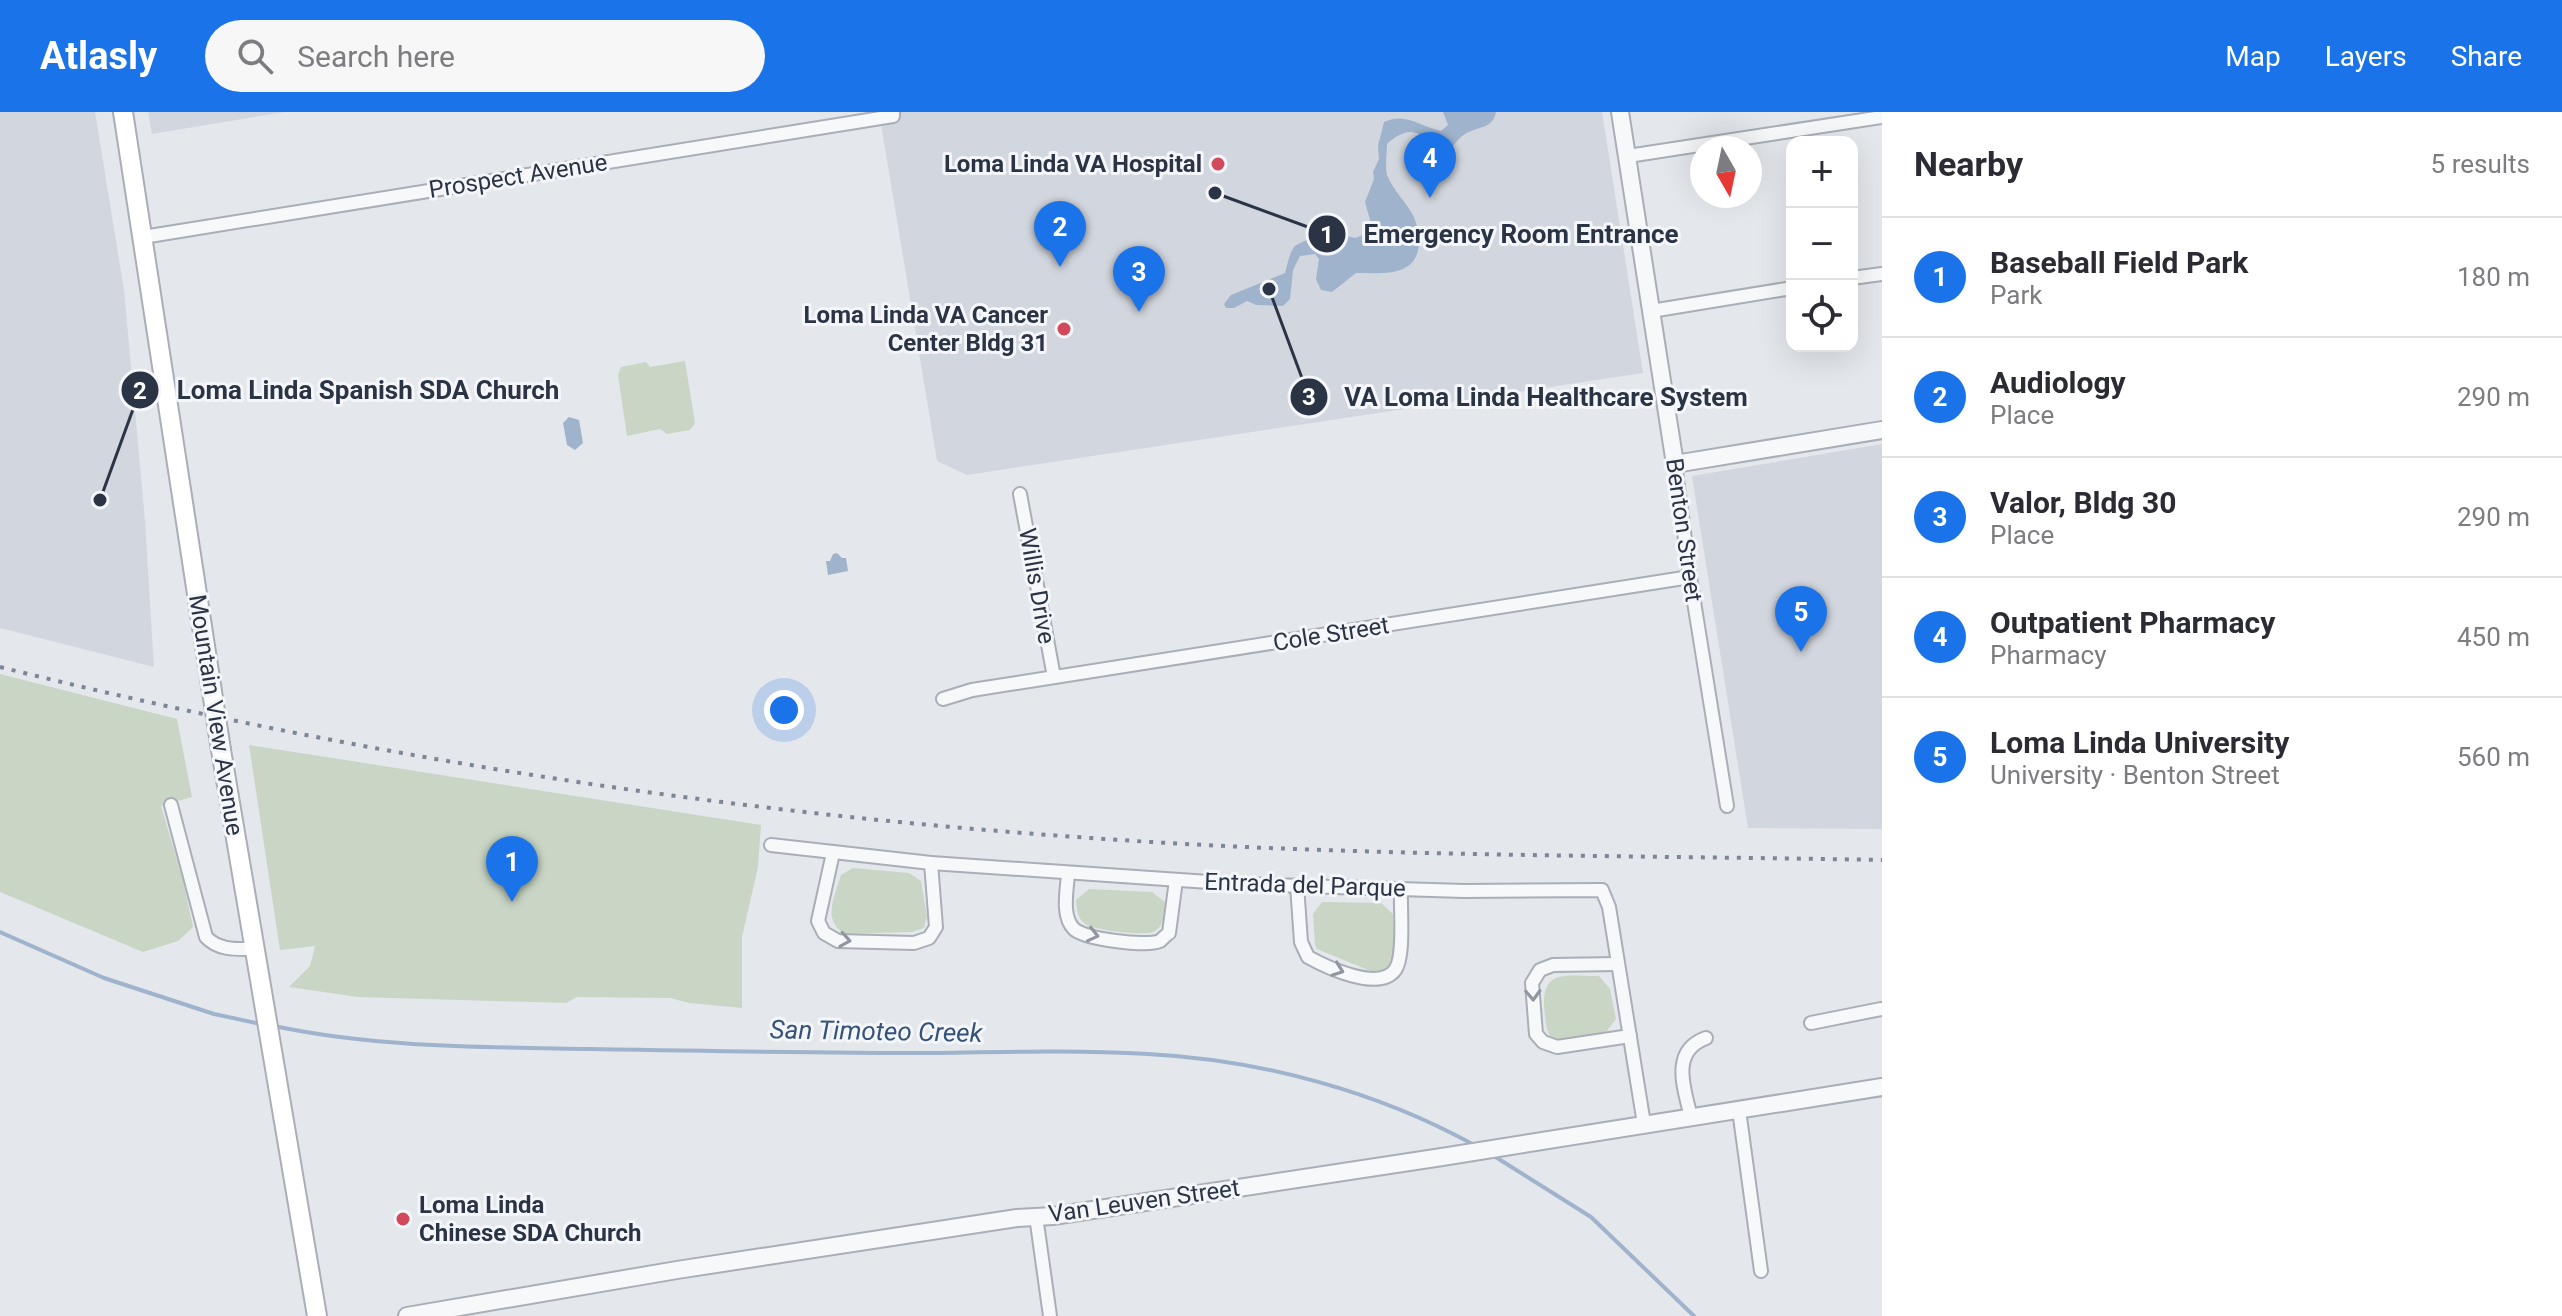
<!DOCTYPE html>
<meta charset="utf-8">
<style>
:root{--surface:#fff;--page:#f7f7f7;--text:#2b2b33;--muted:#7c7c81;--line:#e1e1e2;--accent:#1a73e8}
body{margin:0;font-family:Roboto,sans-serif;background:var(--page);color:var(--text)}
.controls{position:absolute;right:24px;top:24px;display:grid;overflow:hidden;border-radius:16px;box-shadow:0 8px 32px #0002}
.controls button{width:72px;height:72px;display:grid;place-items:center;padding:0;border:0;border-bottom:2px solid var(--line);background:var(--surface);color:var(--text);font:40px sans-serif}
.compass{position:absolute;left:1690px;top:24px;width:72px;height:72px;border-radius:50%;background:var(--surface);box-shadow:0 8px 32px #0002;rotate:171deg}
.you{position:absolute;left:784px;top:598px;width:28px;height:28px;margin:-20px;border:6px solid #fff;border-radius:50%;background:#1a73e8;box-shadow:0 0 0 12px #1a73e833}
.badge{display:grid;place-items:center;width:52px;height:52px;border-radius:50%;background:var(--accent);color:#fff;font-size:26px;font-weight:700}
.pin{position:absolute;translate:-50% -66px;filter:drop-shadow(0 2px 4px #0008)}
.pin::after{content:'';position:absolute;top:42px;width:28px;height:24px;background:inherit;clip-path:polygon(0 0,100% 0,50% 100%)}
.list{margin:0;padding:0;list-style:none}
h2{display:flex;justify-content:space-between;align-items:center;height:104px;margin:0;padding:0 32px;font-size:34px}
h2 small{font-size:26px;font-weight:400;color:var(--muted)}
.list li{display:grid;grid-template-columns:52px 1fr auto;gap:24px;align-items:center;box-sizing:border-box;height:120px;padding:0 32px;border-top:2px solid var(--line)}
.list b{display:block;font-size:30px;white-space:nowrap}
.list p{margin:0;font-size:26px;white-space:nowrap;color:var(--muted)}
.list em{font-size:26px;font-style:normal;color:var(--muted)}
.icon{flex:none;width:44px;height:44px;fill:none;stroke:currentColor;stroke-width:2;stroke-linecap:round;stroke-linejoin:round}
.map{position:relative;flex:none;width:1882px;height:1204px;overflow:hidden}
header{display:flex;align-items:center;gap:48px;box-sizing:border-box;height:112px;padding:0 40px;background:var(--accent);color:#fff}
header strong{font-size:38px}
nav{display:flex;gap:44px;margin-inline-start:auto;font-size:28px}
.search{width:560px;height:72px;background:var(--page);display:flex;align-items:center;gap:20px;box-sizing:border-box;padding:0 28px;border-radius:44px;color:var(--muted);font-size:30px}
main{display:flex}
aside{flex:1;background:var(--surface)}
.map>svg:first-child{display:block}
.built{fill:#d2d6de}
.green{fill:#c9d6c5}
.water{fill:#9fb4cc}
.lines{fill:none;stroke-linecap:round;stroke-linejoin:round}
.stream{stroke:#9fb4cc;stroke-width:4}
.minor-casing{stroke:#a9aeb7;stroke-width:16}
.tertiary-casing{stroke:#a9aeb7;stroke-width:20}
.secondary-casing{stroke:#a9aeb7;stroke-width:22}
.minor{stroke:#f7f8fa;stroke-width:12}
.tertiary{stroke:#f7f8fa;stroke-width:16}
.secondary{stroke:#fff;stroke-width:18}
.rail{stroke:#7d8696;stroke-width:4;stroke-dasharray:4 8;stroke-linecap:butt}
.secondary-bridge-casing{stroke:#a9aeb7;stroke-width:22;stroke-linecap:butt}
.secondary-bridge{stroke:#fff;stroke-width:18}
.oneway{stroke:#9196a0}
.poi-dot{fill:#d1495b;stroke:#f4f6f9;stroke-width:3}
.labels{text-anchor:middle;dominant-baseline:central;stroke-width:6;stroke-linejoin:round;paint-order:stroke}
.poi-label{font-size:24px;font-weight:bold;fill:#2b3445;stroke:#f4f6f9;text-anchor:end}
.street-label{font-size:24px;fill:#2b3445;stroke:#f4f6f9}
.water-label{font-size:26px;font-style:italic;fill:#34527a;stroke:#f4f6f9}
.leader{fill:none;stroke:#2b3445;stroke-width:3}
.callout-dot{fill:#2b3445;stroke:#f4f6f9;stroke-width:3}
.mark-label{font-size:24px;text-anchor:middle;font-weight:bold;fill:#fff}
.callout-label{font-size:26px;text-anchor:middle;font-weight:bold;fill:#2b3445;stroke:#f4f6f9;stroke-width:6;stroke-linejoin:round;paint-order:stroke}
</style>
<header>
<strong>Atlasly</strong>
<div class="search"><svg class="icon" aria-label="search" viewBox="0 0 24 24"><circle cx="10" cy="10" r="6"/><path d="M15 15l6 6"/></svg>Search here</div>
<nav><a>Map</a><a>Layers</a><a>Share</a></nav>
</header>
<main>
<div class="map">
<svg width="1882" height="1204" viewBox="0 0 1882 1204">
<rect width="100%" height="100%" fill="#e4e7ec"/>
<!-- built -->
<g class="built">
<polygon points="0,0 95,0 124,178 145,409 154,555 0,516"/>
<polygon points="148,0 284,0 152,22"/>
<polygon points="879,0 1602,0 1643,261 967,363 937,349"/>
<polygon points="1882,332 1882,717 1748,716 1692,364"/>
</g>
<!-- green -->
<g class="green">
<polygon points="685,249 695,311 690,318 667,322 660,317 627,324 618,263 621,255 646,250 650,255"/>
<polygon points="0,562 177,607 192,685 161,694 183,768 193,815 178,829 143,840 0,780"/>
<polygon points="249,633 761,713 758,755 742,825 742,896 689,891 670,886 577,885 566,891 358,885 289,875 310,854 315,834 280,838"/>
<path d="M 853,756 L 909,761 L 921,769 L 927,805 L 924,816 L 912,820 L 846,822 C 821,810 835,784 841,763 Z"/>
<path d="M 1089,777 L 1152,780 L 1165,790 C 1164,801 1165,813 1155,819 C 1146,825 1093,818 1085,812 C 1077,806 1077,797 1076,788 Z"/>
<polygon points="1322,790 1381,791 1393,802 1394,845 1388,858 1373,860 1317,837 1315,833 1313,802"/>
<path d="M 1599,864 L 1610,877 L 1616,907 L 1606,920 L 1561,928 L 1550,925 C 1545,914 1545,905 1544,893 C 1543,855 1571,865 1599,864 Z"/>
</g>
<!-- water -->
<g class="water">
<path d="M 1443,0 L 1496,0 C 1493,17 1478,14 1465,22 C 1455,28 1451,40 1441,47 L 1435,44 C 1424,18 1409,12 1387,32 C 1387,40 1385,55 1387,63 C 1393,78 1407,91 1414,105 C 1417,113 1419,122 1419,130 C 1418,166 1382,161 1356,161 L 1332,180 L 1321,178 L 1316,167 L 1319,147 L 1315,142 L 1300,144 L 1293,158 L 1290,187 L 1283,194 L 1256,193 L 1247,189 L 1234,196 L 1226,196 L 1224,192 L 1231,183 L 1285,161 C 1287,154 1289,142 1294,135 C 1296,132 1329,118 1336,116 C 1353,129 1357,129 1372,115 L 1365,90 L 1374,67 L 1373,60 L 1379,47 L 1378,34 L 1384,10 C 1406,0 1419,14 1441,19 L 1448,13 Z"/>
<polygon points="569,305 579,308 583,331 575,338 567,333 563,311"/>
<polygon points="833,442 837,441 842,446 846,446 848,459 828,463 826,449 830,449"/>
</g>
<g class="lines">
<!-- stream -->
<g class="stream">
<polyline points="0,820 104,866 214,902 261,912"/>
<path d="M 274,914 C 378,936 485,935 591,937 C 705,939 820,941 934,941 C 1005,940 1077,938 1148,942 C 1261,948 1377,979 1476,1034"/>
<polyline points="1494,1044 1591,1105 1694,1204"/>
</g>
<!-- minor casing -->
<g class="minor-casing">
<g id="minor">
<polyline points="1628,44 1882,5"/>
<polyline points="143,125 893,4 893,0"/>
<polyline points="1852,166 1882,162"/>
<polyline points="1651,199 1792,176"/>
<polyline points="1675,352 1690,465 1727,694"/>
<polyline points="1020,382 1054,565"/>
<polyline points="943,587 972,578 1690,465"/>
<path d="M 171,693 L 206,825 C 219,839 238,837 255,837"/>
<polyline points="771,733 931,751 1238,772 1464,779 1602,778 1609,795 1644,1012"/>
<polyline points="833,741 818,809 824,821 838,829 914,831 929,826 936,815 931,751"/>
<path d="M 1068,762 C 1067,778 1061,804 1074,817 C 1084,827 1146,835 1160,829 C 1161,828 1168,821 1169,821 L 1176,768"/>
<path d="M 1297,773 L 1301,830 L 1308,845 C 1326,855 1379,880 1395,858 C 1405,845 1400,795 1401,777"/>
<polyline points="1618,852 1553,853 1540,858 1532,871 1536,922 1543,930 1557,935 1630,924"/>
<polyline points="1811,911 1881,897"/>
<polyline points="1739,998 1761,1159"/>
<path d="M 1691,1005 C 1684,976 1670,939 1706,926"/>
<polyline points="1036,1104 1050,1204"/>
</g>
</g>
<!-- tertiary casing -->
<g class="tertiary-casing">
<g id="tertiary">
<polyline points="1620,0 1675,352 1882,318"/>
<polyline points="407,1204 677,1158 1017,1106 1053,1104 1442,1045 1882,975"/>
</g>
</g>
<!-- secondary casing -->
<g class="secondary-casing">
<g id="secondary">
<polyline points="123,0 207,547"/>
<polyline points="221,638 317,1204"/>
</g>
</g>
<!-- minor -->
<use href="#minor" class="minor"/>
<!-- tertiary -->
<use href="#tertiary" class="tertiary"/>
<!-- secondary -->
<use href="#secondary" class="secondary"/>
<!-- rail -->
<path class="rail" d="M 0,555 C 357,644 724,701 1091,726 C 1354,745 1618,743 1882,748"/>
<!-- secondary-bridge casing -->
<g class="secondary-bridge-casing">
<polyline id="secondary-bridge" points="207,547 221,638"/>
</g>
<!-- secondary-bridge -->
<use href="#secondary-bridge" class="secondary-bridge"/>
</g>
<!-- one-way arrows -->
<defs><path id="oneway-chevron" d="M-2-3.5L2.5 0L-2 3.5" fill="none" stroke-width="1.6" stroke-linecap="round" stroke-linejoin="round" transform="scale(2)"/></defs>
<g class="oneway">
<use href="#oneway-chevron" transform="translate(1093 823) rotate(13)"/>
<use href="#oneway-chevron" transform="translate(845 828) rotate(9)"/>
<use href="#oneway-chevron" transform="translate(1338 858) rotate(20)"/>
<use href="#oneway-chevron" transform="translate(1533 883) rotate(88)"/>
</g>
<!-- markers -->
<g class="poi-dot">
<circle cx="1218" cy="52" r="8"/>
<circle cx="1064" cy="217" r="8"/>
<circle cx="403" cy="1107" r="8"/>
</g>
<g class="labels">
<!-- poi labels -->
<g class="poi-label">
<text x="1202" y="52">Loma Linda VA Hospital</text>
<text x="1048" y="203">Loma Linda VA Cancer<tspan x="1048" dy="28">Center Bldg 31</tspan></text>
<text x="419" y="1093" text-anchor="start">Loma Linda<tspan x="419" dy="28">Chinese SDA Church</tspan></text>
</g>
<!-- street labels -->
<g class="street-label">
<text transform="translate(518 64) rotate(-9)">Prospect Avenue</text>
<text transform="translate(1684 418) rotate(82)">Benton Street</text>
<text transform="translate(1037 474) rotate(80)">Willis Drive</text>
<text transform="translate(1331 522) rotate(-9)">Cole Street</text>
<text transform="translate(216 603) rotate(81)">Mountain View Avenue</text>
<text transform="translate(1305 773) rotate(2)">Entrada del Parque</text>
<text transform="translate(1144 1089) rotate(-8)">Van Leuven Street</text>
</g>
<!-- water labels -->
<g class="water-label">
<text transform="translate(876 919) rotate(1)">San Timoteo Creek</text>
</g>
</g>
<!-- callouts -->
<path class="leader" d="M1215 81L1327 122M100 388L140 278M1269 177L1309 285"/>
<g class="callout-dot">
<circle cx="1215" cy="81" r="8"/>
<circle cx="100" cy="388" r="8"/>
<circle cx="1269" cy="177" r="8"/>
<circle cx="1327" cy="122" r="20"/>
<circle cx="140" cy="278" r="20"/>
<circle cx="1309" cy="285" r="20"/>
</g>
<g class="mark-label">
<text x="1327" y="131">1</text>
<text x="140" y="287">2</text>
<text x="1309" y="293">3</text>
</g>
<g class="callout-label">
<text x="1521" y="131">Emergency Room Entrance</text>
<text x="368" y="287">Loma Linda Spanish SDA Church</text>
<text x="1546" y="294">VA Loma Linda Healthcare System</text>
</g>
</svg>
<div class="controls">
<button>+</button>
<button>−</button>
<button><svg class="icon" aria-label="locate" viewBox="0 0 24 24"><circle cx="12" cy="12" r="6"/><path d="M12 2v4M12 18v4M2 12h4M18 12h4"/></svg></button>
</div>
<svg class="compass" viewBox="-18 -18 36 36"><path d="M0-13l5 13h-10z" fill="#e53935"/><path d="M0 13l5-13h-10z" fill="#7c7c81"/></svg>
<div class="you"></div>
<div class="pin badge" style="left:512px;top:790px">1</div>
<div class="pin badge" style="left:1060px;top:155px">2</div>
<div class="pin badge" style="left:1139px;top:200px">3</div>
<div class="pin badge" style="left:1430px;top:86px">4</div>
<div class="pin badge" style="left:1801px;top:540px">5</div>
</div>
<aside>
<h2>Nearby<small>5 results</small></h2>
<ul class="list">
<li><span class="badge">1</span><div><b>Baseball Field Park</b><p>Park</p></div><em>180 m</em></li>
<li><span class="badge">2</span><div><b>Audiology</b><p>Place</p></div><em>290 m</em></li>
<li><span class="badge">3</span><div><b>Valor, Bldg 30</b><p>Place</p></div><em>290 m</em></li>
<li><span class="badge">4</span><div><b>Outpatient Pharmacy</b><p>Pharmacy</p></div><em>450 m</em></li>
<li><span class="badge">5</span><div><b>Loma Linda University</b><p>University · Benton Street</p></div><em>560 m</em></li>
</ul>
</aside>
</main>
